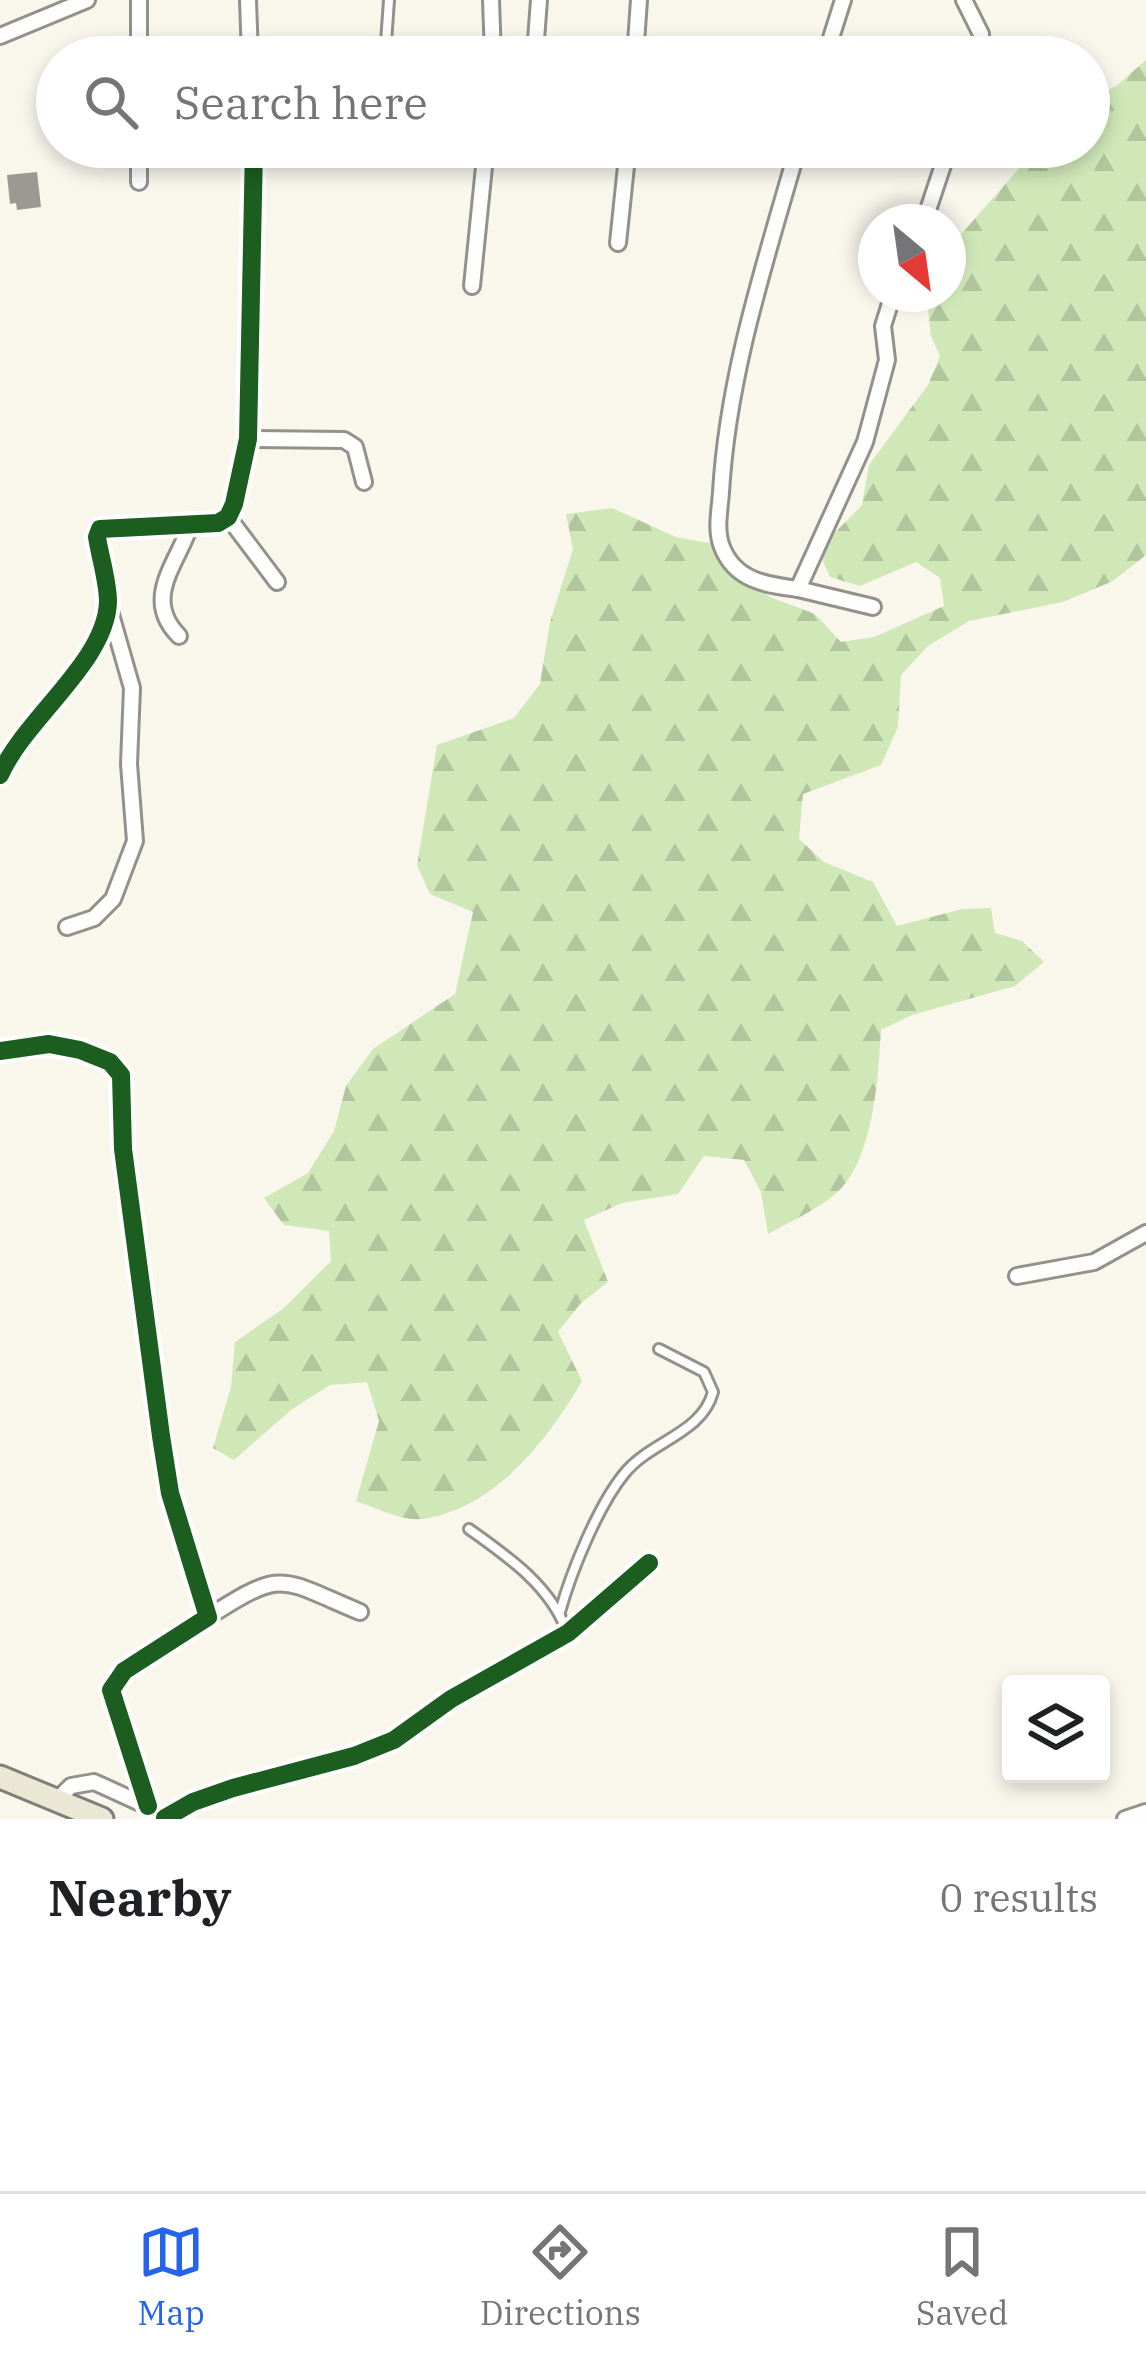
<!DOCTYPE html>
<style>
:root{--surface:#fff;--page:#f2f2f2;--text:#202124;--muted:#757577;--line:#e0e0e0;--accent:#2563eb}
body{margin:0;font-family:"IBM Plex Serif",serif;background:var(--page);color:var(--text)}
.controls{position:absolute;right:36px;bottom:36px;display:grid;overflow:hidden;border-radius:12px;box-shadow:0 6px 18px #0003}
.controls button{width:108px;height:108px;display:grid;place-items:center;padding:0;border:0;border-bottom:3px solid var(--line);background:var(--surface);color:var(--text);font:60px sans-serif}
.compass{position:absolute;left:858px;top:204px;width:108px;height:108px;border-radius:50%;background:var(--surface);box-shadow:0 6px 18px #0003;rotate:151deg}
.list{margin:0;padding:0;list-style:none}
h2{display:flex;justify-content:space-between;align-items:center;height:156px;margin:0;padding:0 48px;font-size:51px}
h2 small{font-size:39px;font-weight:400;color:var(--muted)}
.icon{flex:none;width:66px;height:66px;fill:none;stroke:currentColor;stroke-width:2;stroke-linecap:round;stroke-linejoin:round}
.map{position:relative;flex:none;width:1146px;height:1819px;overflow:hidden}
.search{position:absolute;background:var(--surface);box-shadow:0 6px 18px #0003;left:36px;right:36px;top:36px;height:132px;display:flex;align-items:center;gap:30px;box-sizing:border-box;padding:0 42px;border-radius:66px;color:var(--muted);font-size:45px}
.sheet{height:372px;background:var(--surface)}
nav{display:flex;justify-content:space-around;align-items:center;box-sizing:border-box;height:168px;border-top:3px solid var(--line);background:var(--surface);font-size:33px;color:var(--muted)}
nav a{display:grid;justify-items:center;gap:6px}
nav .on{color:var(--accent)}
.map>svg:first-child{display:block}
.forest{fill:url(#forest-firs)}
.building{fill:#9c9993}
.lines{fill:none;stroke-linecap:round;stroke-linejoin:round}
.lane-casing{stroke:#92918c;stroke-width:14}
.street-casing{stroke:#92918c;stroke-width:20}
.primary-casing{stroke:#7f7e79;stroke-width:27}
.lane{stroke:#fefefc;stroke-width:8}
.street{stroke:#fefefc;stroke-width:14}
.primary{stroke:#ebe7d5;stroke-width:21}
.cycleway-casing{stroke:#fff;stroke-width:26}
.cycleway{stroke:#1b5e20;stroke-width:18}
</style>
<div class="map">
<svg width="1146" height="1819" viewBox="0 0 1146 1819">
<defs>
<pattern id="forest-firs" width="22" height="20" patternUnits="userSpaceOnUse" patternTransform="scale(3)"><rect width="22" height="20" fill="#d0e8b8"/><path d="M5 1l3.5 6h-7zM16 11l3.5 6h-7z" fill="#b1c69d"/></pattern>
</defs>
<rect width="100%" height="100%" fill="#f9f7ec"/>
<!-- forest -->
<path class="forest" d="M 1146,60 L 1146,555 L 1113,581 L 1063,602 L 969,621 L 928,646 L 901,675 L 898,727 L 881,765 L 803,794 L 799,839 L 824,862 L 873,882 L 897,926 L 962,909 L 991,908 L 995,933 L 1022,941 L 1044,962 L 1015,986 L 912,1015 L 881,1030 C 878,1078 874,1164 833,1196 C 814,1211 789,1222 768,1234 L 761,1192 L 744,1160 L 704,1156 L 678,1194 L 622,1203 L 584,1220 L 608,1282 L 581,1303 L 558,1332 L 582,1381 C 548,1440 493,1511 420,1519 C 402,1521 374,1507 356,1501 L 379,1421 L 367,1382 L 330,1385 L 291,1410 L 234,1460 L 213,1448 L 231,1387 L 235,1342 L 284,1308 L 331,1261 L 329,1231 L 284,1225 L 264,1198 L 308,1173 L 334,1131 L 346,1086 L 373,1049 L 455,994 L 473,912 L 430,894 L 417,865 L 437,745 L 514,718 L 540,684 L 550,622 L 573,549 L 566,514 L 612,508 L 676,537 L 720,545 L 744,577 L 770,597 L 815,614 L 841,642 L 874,637 L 944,606 L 940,578 L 916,562 L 860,586 L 830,577 L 818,550 L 862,505 L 869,465 L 928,385 L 940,356 L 931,336 L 926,294 L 948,294 L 948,249 L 1038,147 L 1089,147 L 1089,99 L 1116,86 Z"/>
<!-- building -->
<polygon class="building" points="37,172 41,207 17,210 16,203 10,204 7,175"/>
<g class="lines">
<!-- lane casing -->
<g class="lane-casing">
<g id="lane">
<polyline points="385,57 389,0"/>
<polyline points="380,148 380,147"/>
<path d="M 469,1529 C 507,1556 551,1586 567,1632"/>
<path d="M 560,1612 C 571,1572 598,1506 624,1474 C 650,1441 702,1434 713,1392 L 704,1372 L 659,1349"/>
</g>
</g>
<!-- street casing -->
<g class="street-casing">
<g id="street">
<polyline points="139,0 139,57"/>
<polyline points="248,0 250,57"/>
<polyline points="491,0 493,57"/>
<polyline points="964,0 981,34 979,57"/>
<polyline points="0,36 87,0"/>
<polyline points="535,53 539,0"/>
<polyline points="635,57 639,0"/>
<polyline points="825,57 843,0"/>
<polyline points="139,147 139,182"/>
<path d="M 798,147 C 766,260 728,373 721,492 C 720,509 715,530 722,547 C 735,581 767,585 798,589"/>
<polyline points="924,222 949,147"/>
<polyline points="618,243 628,147"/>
<polyline points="472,286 486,147"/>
<polyline points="248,439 344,440 355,447 364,482"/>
<polyline points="228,517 277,582"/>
<polyline points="873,607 798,589 865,442 887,360 883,326 893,294"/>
<path d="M 179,636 C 142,599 177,564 190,526"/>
<path d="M 0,775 C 25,718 106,662 108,602 C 108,581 100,557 97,537 L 100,529 L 218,523 L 228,517 L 234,504 L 248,439 L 254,147"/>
<polyline points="67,927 94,918 113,899 135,841 129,764 132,688 108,604"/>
<polyline points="0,1051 49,1044 80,1050 110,1062 121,1075 123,1149 161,1436 170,1493 208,1617 124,1671 111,1690 148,1806"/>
<polyline points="1017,1276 1094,1262 1146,1233"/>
<path d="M 208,1617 C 285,1568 278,1578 360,1612"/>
<polyline points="56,1801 71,1786 94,1782 151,1808"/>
<polyline points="165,1818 193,1802 233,1788 354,1756 394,1740 451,1699 568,1633 649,1563"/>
<polyline points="1125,1819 1146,1812"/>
</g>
</g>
<!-- primary casing -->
<g class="primary-casing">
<polyline id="primary" points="0,1777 102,1819"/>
</g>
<!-- lane -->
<use href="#lane" class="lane"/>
<!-- street -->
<use href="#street" class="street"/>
<!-- primary -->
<use href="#primary" class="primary"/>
<!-- cycleway casing -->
<g class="cycleway-casing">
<g id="cycleway">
<path d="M 0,775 C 25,718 106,662 108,602 C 108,581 100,557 97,537 L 100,529 L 218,523 L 228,517 L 234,504 L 248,439 L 254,147"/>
<polyline points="0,1051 49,1044 80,1050 110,1062 121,1075 123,1149 161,1436 170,1493 208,1617 124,1671 111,1690 148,1806"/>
<polyline points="165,1818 193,1802 233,1788 354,1756 394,1740 451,1699 568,1633 649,1563"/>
</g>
</g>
<!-- cycleway -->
<use href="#cycleway" class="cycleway"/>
</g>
</svg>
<div class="controls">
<button><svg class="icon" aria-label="layers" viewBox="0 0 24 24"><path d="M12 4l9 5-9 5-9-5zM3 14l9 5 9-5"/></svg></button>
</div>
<svg class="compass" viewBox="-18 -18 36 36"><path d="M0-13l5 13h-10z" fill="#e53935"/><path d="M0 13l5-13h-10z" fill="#757577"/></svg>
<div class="search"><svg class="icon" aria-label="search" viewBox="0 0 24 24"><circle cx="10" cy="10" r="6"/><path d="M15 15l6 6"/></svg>Search here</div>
</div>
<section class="sheet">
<h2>Nearby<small>0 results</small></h2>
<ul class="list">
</ul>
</section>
<nav>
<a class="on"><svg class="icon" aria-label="map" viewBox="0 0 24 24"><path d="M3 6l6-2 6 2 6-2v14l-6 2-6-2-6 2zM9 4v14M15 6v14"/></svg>Map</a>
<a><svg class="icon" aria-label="directions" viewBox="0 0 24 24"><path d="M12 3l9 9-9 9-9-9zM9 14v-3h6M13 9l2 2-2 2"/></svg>Directions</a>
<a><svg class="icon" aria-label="saved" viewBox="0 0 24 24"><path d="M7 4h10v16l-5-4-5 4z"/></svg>Saved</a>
</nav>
